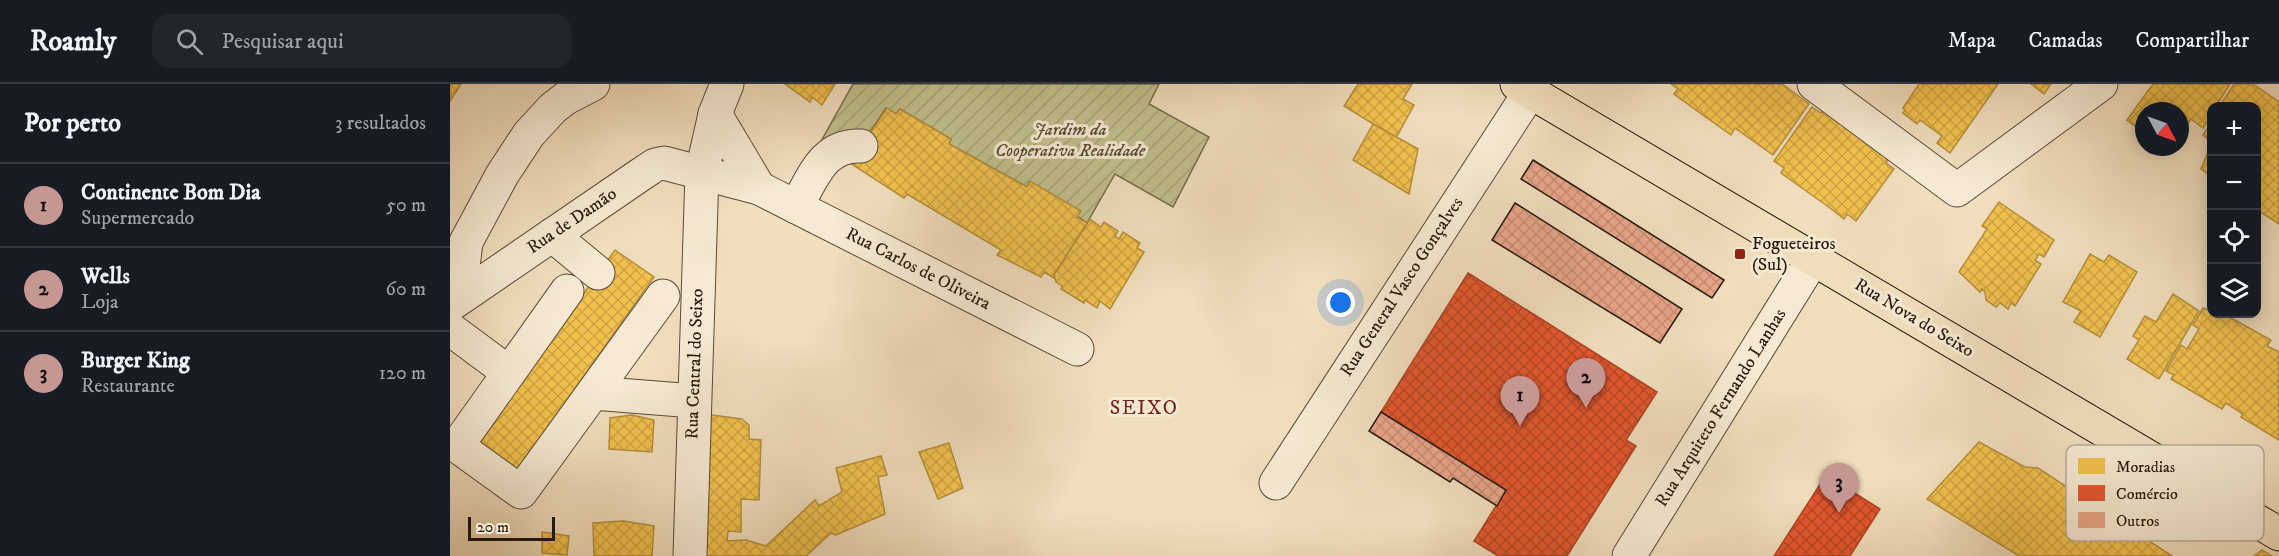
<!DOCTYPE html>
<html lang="pt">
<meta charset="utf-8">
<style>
:root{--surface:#171b24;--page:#20242c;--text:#f1f3f6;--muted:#9ea1a6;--line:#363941;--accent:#c59692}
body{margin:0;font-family:"IM FELL DW Pica",serif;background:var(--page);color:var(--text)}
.controls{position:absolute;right:18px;top:18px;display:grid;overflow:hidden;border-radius:12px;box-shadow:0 3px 15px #0003}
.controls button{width:54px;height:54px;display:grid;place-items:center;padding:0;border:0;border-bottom:2px solid var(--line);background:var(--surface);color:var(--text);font:30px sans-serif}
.compass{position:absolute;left:1685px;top:18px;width:54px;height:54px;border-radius:50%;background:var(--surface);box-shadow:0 3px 15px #0003;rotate:131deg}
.scale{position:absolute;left:18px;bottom:15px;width:87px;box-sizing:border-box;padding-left:6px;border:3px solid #281a0f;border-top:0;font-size:16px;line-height:21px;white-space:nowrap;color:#281a0f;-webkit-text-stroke:4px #f6ead4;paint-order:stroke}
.you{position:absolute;left:891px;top:219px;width:21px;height:21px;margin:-15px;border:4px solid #fff;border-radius:50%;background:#1a73e8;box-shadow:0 0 0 9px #1a73e833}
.badge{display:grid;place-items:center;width:39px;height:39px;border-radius:50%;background:var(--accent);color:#111;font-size:20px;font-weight:700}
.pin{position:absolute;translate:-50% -50px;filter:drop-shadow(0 2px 3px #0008)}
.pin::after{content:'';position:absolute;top:32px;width:21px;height:18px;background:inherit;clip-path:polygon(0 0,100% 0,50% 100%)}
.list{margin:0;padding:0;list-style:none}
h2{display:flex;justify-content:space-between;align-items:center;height:78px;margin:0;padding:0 24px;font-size:26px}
h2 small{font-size:20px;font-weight:400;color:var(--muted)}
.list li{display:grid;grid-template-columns:39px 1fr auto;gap:18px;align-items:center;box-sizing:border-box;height:84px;padding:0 24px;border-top:2px solid var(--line)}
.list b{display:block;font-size:22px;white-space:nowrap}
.list p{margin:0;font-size:20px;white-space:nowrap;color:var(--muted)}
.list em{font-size:20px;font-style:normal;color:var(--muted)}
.icon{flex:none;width:33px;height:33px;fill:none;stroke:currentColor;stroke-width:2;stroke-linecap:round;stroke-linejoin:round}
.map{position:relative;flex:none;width:1829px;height:472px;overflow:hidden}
header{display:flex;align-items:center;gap:36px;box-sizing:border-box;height:84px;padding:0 30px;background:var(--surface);border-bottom:2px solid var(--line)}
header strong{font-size:28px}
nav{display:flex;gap:33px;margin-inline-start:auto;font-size:21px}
.search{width:420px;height:54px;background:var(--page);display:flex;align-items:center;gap:15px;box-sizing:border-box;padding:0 21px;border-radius:18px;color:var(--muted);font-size:22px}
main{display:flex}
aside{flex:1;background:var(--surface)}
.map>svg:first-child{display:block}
.garden{fill:url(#garden-furrows);stroke:#746c4e;stroke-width:1.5}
.homes{fill:url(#homes-cross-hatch);stroke:#b58f3b;stroke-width:1.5}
.shops{fill:url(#shops-cross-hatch);stroke:#ac4525;stroke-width:1.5}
.building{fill:url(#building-cross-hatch);stroke:#281a0f;stroke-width:1.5}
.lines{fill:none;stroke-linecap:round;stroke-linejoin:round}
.minor-casing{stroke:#5a4b3a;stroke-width:35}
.major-casing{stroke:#281a0f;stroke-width:35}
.minor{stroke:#f6ead4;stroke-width:33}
.major{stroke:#f1debd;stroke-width:33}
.poi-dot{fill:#8f2418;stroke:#f6ead4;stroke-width:2}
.labels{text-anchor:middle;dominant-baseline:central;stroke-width:6;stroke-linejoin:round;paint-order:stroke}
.park-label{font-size:18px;font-style:italic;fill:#564c34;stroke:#f6ead4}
.street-label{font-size:18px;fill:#281a0f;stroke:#f6ead4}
.poi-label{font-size:18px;fill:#281a0f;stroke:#f6ead4;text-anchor:start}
.neighbourhood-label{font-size:20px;letter-spacing:1.5px;fill:#7a1f14;stroke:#f6ead4}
.key{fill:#f6ead4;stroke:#b8ac99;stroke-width:1.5}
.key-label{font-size:16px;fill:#281a0f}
</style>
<header>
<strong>Roamly</strong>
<div class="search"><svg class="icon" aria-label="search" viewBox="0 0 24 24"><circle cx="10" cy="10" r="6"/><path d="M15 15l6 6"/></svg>Pesquisar aqui</div>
<nav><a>Mapa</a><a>Camadas</a><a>Compartilhar</a></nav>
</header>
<main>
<aside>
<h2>Por perto<small>3 resultados</small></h2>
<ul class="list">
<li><span class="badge">1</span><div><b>Continente Bom Dia</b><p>Supermercado</p></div><em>50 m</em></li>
<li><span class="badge">2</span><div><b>Wells</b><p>Loja</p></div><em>60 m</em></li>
<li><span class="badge">3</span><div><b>Burger King</b><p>Restaurante</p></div><em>120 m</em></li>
</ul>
</aside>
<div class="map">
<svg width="1829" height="472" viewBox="0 0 1829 472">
<defs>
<pattern id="garden-furrows" width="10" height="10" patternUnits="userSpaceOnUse" patternTransform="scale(1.5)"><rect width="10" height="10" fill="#c1bf8c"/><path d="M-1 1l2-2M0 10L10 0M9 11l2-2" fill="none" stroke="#a6a478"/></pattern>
<pattern id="homes-cross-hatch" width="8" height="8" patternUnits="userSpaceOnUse" patternTransform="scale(1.5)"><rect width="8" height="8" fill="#f2c14e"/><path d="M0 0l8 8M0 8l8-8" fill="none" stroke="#d0a543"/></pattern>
<pattern id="shops-cross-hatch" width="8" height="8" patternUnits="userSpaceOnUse" patternTransform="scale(1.5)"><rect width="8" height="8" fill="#e4572e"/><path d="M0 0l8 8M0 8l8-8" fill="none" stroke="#b94726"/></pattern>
<pattern id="building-cross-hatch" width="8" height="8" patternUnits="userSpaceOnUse" patternTransform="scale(1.5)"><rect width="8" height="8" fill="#e8a588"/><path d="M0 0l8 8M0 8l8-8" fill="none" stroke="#c78d74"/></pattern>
</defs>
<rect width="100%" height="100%" fill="#f1debd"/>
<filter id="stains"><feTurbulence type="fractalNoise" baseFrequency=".00333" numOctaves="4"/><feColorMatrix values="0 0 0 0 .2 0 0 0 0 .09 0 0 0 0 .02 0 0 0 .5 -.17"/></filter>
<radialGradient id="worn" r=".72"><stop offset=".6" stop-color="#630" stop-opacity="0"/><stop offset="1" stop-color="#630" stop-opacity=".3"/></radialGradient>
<!-- garden -->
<polygon class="garden" points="403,0 709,0 699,20 759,53 723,123 665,90 637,139 580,98 577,103 499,60 501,55 450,25 446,30 436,24 417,53 365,68"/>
<!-- homes -->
<g class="homes">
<polygon points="0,0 11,0 0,17"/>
<polygon points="335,0 385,0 372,21 362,13 360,18"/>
<polygon points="908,0 962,0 953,15 964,21 946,54 894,22"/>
<polygon points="1221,0 1332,0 1359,20 1323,71 1285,44 1281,51 1250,29 1224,10 1228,5"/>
<polygon points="1469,0 1548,0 1500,69 1487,59 1492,52 1470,36 1467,40 1453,29 1455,26 1453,24"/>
<polygon points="1581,0 1601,0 1594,10"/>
<polygon points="1703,0 1780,0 1766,22 1762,22 1762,30 1753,44 1741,35 1737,41 1730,36 1730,27 1694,27 1694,49 1677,36"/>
<polygon points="1784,0 1803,0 1829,18 1829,140 1806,125 1806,22 1770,22"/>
<polygon points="1362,23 1371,29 1374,25 1439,74 1436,79 1444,85 1406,137 1397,130 1394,135 1380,124 1331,89 1334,84 1324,77"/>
<polygon points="437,24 446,30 450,25 501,55 499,60 577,103 580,97 631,127 627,133 637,139 604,191 606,195 594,188 591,193 547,171 551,166 457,110 454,114 400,79"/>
<polygon points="1762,37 1762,58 1753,51"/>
<polygon points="923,40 968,65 959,110 903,76"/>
<polygon points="1762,58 1762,93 1751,85"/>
<polygon points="1549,118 1604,156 1594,173 1589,170 1585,176 1591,180 1565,222 1561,219 1558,225 1550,219 1546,223 1536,216 1535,208 1532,205 1530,208 1509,188 1537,145 1532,142"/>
<polygon points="640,135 651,143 654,138 668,147 665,152 669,155 673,148 690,159 687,164 694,168 660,225 650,217 647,224 635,216 634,219 611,205 612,202 606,198 604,191"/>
<polygon points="165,166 204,193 68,385 23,355 122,226"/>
<polygon points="1640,170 1654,178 1659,171 1687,188 1650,253 1624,238 1631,227 1613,218"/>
<polygon points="1723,210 1749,227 1709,295 1677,275 1689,256 1683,252 1695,232 1706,238"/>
<polygon points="1761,222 1762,230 1774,230 1821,256 1817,262 1829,268 1829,356 1791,333 1793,330 1776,319 1772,325 1721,295 1724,291 1716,287 1731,261 1737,265 1749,245 1743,241 1753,224 1758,226"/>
<polygon points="254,330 292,335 299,341 299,355 311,356 309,416 291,415 291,448 278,447 277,457 296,456 316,462 365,416 369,422 392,408 386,384 431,372 437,391 428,393 435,430 386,451 381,449 356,472 247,472"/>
<polygon points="182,331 204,336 202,368 159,365 160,334"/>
<polygon points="1529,358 1575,383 1588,384 1722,472 1569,472 1477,415"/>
<polygon points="499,359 513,404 488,415 469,368"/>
<polygon points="173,437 204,442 202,472 144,472 143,439"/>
<polygon points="92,448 119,452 117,471 92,469"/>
<polygon points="1812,466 1822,472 1804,472"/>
</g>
<!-- shops -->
<g class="shops">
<polygon points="1018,189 1207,308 1176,356 1186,362 1117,472 1048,472 1024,457 1056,406 931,328"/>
<polygon points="1376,391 1430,425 1400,472 1324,472"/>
</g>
<!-- building -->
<g class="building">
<polygon points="1083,76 1274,196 1262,214 1071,95"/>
<polygon points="1065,119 1232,225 1210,259 1042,156"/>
<polygon points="931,328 1056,406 1047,422 1003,394 1000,398 919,347"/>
</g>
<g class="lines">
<!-- minor casing -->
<g class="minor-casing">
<g id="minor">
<polyline points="1364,0 1507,106 1651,0"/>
<polyline points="265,30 309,104"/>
<path d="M 346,123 C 363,94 373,60 411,62"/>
<polyline points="102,151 148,189"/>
<polyline points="117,207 7,362 71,408 213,212"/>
<polyline points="17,208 12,191 16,158 52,91 79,50 103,24 116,14 143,0"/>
<polyline points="0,221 190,91 205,81 214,79 309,104 627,265"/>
<polyline points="0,245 58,288"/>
<polyline points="143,309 244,317"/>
<polyline points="826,399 1080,8"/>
<polyline points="240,472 252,88 265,30 277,0"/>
<polyline points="1179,472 1363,175"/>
</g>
</g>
<!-- major casing -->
<g class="major-casing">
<polyline id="major" points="1067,0 1829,450"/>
</g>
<!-- minor -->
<use href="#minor" class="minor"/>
<!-- major -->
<use href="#major" class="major"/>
</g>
<!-- markers -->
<rect class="poi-dot" x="1284" y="164" width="12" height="12" rx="3"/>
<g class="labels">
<!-- park labels -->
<g class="park-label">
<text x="620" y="46">Jardim da<tspan x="620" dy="21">Cooperativa Realidade</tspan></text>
</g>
<!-- street labels -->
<g class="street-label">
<text transform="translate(122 137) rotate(-34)">Rua de Damão</text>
<text transform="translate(468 185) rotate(27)">Rua Carlos de Oliveira</text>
<text transform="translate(952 203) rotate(-57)">Rua General Vasco Gonçalves</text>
<text transform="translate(1464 234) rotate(31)">Rua Nova do Seixo</text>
<text transform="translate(245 280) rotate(-88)">Rua Central do Seixo</text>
<text transform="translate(1271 324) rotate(-58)">Rua Arquiteto Fernando Lanhas</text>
</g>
<!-- poi labels -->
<g class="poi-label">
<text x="1302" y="160">Fogueteiros<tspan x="1302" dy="21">(Sul)</tspan></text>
</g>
<!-- neighbourhood labels -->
<g class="neighbourhood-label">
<text x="694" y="324">SEIXO</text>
</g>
</g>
<!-- legend -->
<rect x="1616" y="361" width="198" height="96" rx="9" class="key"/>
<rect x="1628" y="374" width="27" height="16" fill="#f2c14e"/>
<rect x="1628" y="401" width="27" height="16" fill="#e4572e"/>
<rect x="1628" y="428" width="27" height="16" fill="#e8a588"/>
<g class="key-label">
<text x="1666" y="388">Moradias</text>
<text x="1666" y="415">Comércio</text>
<text x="1666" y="442">Outros</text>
</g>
<rect width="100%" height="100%" filter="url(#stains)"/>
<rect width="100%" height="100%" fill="url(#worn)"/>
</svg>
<div class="controls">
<button>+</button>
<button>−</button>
<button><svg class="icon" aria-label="locate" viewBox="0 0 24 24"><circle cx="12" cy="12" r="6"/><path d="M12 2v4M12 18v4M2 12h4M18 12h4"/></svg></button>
<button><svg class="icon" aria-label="layers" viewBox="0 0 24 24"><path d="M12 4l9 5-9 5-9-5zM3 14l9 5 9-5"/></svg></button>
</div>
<svg class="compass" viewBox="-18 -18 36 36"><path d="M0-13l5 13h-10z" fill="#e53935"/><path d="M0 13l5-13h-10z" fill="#9ea1a6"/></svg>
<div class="scale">20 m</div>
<div class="you"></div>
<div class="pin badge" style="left:1070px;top:342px">1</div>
<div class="pin badge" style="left:1136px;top:324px">2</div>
<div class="pin badge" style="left:1389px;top:429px">3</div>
</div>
</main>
